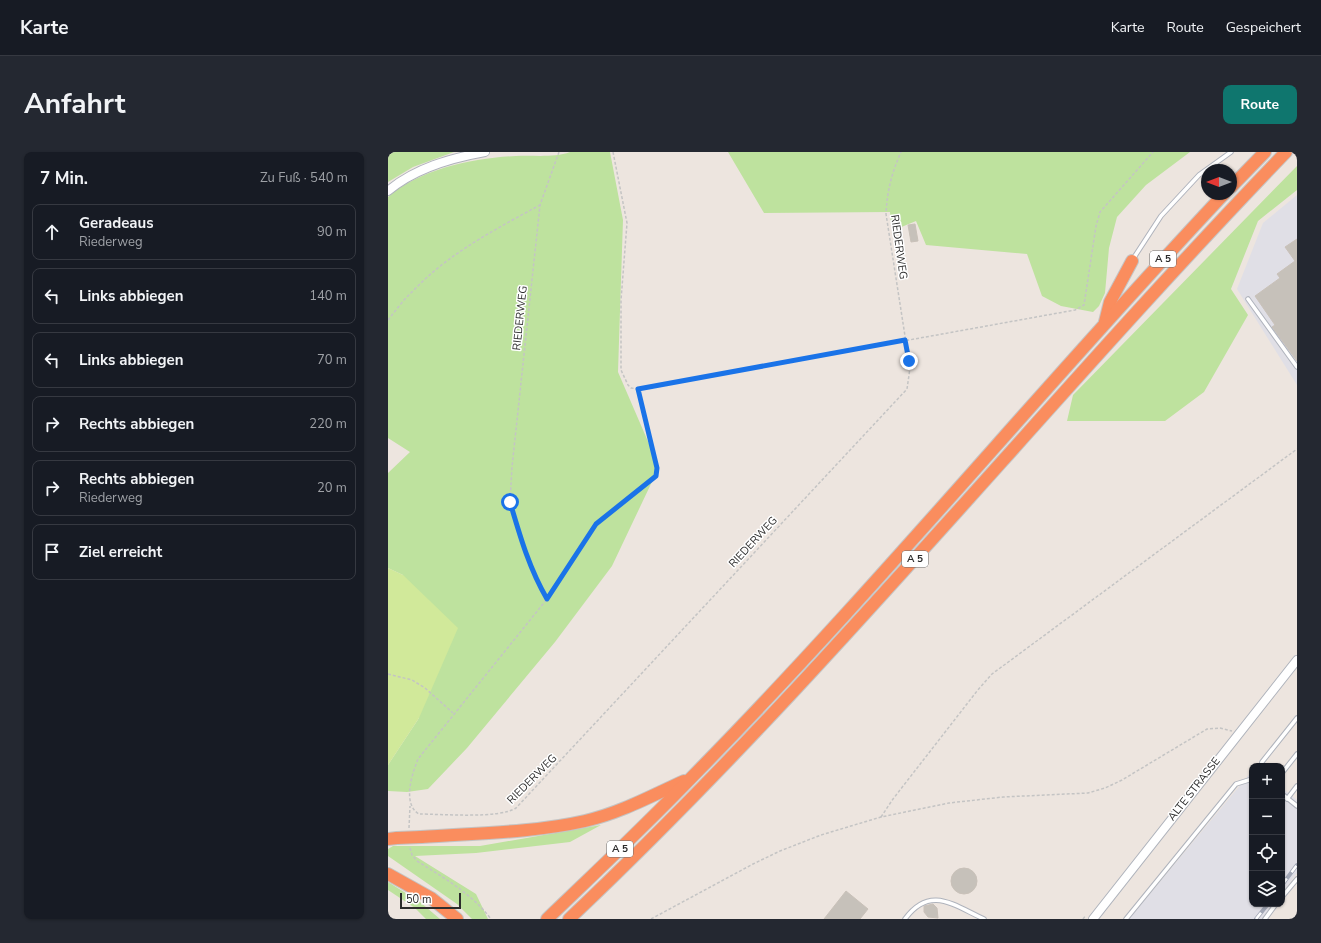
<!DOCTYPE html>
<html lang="de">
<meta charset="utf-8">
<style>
:root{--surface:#171b24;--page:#242831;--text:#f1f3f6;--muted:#9ea1a6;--line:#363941;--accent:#0f766e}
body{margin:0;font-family:"Nunito Sans",sans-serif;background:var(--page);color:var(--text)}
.controls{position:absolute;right:12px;bottom:12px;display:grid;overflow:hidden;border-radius:8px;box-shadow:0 1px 3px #0004}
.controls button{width:36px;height:36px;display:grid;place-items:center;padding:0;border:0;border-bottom:1px solid var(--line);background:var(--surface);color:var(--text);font:20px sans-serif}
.compass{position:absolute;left:813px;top:12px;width:36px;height:36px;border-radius:50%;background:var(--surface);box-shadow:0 1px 3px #0004;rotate:270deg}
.scale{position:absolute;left:12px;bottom:10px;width:61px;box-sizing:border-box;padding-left:4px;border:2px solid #2c2c2c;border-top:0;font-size:11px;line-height:14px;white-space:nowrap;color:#2c2c2c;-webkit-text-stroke:3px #fff;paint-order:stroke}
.stop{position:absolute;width:12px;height:12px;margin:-9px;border:3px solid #1a73e8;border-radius:50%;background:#fff}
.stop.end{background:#1a73e8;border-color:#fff;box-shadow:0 1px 4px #0008}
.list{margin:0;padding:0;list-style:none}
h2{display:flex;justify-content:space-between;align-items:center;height:52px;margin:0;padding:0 16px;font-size:17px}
h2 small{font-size:13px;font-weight:400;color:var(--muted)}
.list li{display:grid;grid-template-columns:26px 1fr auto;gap:12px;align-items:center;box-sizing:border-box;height:56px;margin:0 8px 8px;padding:0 8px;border:1px solid var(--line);border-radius:8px}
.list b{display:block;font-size:15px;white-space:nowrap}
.list p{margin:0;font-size:13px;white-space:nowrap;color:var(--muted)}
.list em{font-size:13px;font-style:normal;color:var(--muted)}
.icon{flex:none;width:22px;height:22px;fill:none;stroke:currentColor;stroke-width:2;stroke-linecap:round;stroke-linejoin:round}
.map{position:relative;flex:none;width:909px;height:767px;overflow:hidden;border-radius:8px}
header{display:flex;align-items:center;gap:24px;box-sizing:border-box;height:56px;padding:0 20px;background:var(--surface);border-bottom:1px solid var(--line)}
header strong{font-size:19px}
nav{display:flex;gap:22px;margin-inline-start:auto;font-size:14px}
.intro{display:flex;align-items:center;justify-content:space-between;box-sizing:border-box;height:96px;padding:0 24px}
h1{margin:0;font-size:28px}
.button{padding:10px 18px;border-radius:8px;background:var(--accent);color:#fff;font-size:14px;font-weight:700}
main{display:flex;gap:24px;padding:0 24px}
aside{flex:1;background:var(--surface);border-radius:8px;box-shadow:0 1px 3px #0004}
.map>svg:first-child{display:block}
.industrial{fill:#e0dfe6}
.green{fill:#bee29e}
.pitch{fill:#d1e99a}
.building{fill:#c6c1ba;stroke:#c9c1b9}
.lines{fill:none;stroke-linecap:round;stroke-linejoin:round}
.service-casing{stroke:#afb3bc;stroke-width:5.5}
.tertiary-casing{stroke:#afb3bc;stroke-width:10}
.motorway-casing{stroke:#c4c4c4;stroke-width:14}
.path{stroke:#c4c4c4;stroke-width:1.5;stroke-dasharray:3 2;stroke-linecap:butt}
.service{stroke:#fff;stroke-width:3.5}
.tertiary{stroke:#fff;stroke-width:8}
.motorway{stroke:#fa8d5e;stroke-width:12}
.rail-casing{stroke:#a2a7b6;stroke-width:4}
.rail{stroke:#fff;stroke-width:2.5;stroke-dasharray:8;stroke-linecap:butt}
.motorway-bridge-casing{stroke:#c4c4c4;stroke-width:14;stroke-linecap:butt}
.motorway-bridge{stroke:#fa8d5e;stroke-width:12}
.route{stroke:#1a73e8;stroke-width:5}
.labels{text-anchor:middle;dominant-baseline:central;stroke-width:3;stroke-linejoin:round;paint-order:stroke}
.shield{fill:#fff;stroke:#6b6b6b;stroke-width:1}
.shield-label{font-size:10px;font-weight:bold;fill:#2c2c2c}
.street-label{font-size:11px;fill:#2c2c2c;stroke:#fff}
</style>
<header>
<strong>Karte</strong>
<nav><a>Karte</a><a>Route</a><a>Gespeichert</a></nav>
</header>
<div class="intro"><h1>Anfahrt</h1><a class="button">Route</a></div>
<main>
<aside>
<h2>7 Min.<small>Zu Fuß · 540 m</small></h2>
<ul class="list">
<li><svg class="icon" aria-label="ahead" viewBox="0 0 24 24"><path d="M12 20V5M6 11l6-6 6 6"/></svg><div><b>Geradeaus</b><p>Riederweg</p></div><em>90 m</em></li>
<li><svg class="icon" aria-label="left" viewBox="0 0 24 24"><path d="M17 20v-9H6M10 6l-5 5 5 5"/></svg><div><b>Links abbiegen</b></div><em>140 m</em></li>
<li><svg class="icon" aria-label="left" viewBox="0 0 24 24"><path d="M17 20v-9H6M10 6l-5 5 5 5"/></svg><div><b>Links abbiegen</b></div><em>70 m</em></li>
<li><svg class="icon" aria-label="right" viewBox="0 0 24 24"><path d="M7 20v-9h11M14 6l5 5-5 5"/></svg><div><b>Rechts abbiegen</b></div><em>220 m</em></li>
<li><svg class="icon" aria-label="right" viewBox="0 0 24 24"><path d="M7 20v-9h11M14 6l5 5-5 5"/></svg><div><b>Rechts abbiegen</b><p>Riederweg</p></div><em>20 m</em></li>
<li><svg class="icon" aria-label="arrive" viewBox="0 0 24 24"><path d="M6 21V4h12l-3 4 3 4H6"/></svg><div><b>Ziel erreicht</b></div></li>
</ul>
</aside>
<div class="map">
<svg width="909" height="767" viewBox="0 0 909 767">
<rect width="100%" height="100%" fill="#ede5df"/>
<!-- industrial -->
<g class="industrial">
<polygon points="909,43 909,233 849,137 875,71"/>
<polygon points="864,619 864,752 885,752 874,767 741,767"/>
<polygon points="894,636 909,648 909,721 894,741"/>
</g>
<!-- green -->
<g class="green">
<polygon points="0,0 66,0 25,15 0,30"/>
<path d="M 182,0 L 222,0 L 235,68 L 230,220 L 271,315 L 224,414 L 167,490 L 79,596 L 40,637 L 19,640 L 0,639 L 0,613 L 31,566 L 15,423 L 0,416 L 0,321 L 22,300 L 0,286 L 0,45 C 32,17 86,6 128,4 C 146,3 166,6 182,0 Z"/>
<polygon points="340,0 802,0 758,33 729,65 721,96 717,141 711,154 705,160 673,154 654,144 639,102 538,93 528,69 511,76 503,72 502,60 376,61"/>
<polygon points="909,14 909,38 870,69 843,137 860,163 816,240 777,269 679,269 685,243"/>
<polygon points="213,673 182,690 88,701 27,704 88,742 100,767 84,767 69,752 0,704 0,697 5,694 92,694"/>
<polygon points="0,730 32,750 52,767 38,767 27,756 0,738"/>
</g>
<!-- pitch -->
<polygon class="pitch" points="0,416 15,423 70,476 31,566 0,613"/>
<!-- building -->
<g class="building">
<polygon points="527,72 530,89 523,90 520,73"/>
<polygon points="909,87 909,209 884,175 887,173 867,144 892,126 889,122 907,109 897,95"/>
<circle cx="576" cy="729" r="13"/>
<polygon points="458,739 480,757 472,767 436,767"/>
<polygon points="545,752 549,756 550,766 540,765 536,760 536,754"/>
</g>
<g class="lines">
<!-- service casing -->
<g class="service-casing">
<g id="service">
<polyline points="745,107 773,64 811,23 843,0"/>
<polyline points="860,147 909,215"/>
<polyline points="873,614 874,610 909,566"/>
<polyline points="894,621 909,602"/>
<polyline points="894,642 909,654"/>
<polyline points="899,647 909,634"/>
<polyline points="894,745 909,727"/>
<path d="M 517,767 C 542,733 565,753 596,767"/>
<polyline points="738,767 848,632 864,627"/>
<polyline points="877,767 888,752"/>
</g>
</g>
<!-- tertiary casing -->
<g class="tertiary-casing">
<g id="tertiary">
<path d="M 0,39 C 27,16 63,6 97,0"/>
<polyline points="705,767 909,508"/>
</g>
</g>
<!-- motorway casing -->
<g class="motorway-casing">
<g id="motorway">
<polyline points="843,35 877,0"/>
<polyline points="717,170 722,150 744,109"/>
<path d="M 33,685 C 87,681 144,681 197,669 C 232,661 263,644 296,629"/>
<polyline points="0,687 9,686"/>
<polyline points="0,722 43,746 69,767"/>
<path d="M 159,767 C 208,720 258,673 305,624 C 489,437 656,233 836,42"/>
<path d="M 181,767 C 436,526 655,252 898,0"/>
</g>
</g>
<!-- path -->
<g class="path">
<path d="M 171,0 L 152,53 L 124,315 L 122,350 L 133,389 L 148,427 L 159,447 L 30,607 C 24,622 14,652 31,662 C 54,662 111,667 128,656 L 519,237 L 522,216 L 498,62 C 499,39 504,20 513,0"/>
<polyline points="225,0 239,71 233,148 233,218 240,233 243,236 250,237 687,158 696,153 708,74 712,60 765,0"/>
<path d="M 0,168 C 8,158 16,147 26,138 C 61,101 108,77 152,53"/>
<polyline points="159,447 208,372 268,324 269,316 250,237"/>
<polyline points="0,522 24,528 37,536 65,561"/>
<polyline points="493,665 505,647 589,539 604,522 909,297"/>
<polyline points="21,676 22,654"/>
<path d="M 22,696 L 24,703 L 29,709 C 56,726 83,741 103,767"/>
<polyline points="263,767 365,712 392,699 433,683 493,665 561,651 615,645 700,641 717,636 734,628 819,577 832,576 844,579"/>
<polyline points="695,767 698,763"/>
</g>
<!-- service -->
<use href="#service" class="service"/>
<!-- tertiary -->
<use href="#tertiary" class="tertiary"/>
<!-- motorway -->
<use href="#motorway" class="motorway"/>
<!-- rail casing -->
<g class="rail-casing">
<g id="rail">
<polyline points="894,733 909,713"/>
<polyline points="868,767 880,752"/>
</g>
</g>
<!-- rail -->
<use href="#rail" class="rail"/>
<!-- motorway-bridge casing -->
<g class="motorway-bridge-casing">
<polyline id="motorway-bridge" points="9,686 33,685"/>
</g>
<!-- motorway-bridge -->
<use href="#motorway-bridge" class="motorway-bridge"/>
</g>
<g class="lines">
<!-- route -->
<path class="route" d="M 122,350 C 132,384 141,416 159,447 L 208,372 L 268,324 L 269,316 L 250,237 L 517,188 L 521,209"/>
</g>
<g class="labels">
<!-- shield labels -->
<g class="shield">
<rect x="762" y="99" width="26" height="16" rx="3"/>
<rect x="514" y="399" width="26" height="16" rx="3"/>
<rect x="219" y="689" width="26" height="16" rx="3"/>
</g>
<g class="shield-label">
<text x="775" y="107">A 5</text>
<text x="527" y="407">A 5</text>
<text x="232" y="697">A 5</text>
</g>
<!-- street labels -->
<g class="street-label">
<text transform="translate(511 95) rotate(82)">RIEDERWEG</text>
<text transform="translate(132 166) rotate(-84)">RIEDERWEG</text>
<text transform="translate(365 390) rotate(-47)">RIEDERWEG</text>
<text transform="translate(144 627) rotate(-45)">RIEDERWEG</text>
<text transform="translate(806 637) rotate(-52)">ALTE STRASSE</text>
</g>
</g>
</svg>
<div class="controls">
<button>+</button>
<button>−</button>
<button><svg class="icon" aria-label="locate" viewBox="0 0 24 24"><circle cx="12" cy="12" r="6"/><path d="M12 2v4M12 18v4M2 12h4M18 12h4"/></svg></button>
<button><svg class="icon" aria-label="layers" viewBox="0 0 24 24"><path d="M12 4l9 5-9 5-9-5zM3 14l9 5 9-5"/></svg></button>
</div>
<svg class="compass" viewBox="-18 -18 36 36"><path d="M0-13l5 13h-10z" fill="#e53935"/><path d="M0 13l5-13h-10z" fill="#9ea1a6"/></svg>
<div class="scale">50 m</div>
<div class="stop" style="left:122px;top:350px"></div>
<div class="stop end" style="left:521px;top:209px"></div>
</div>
</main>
